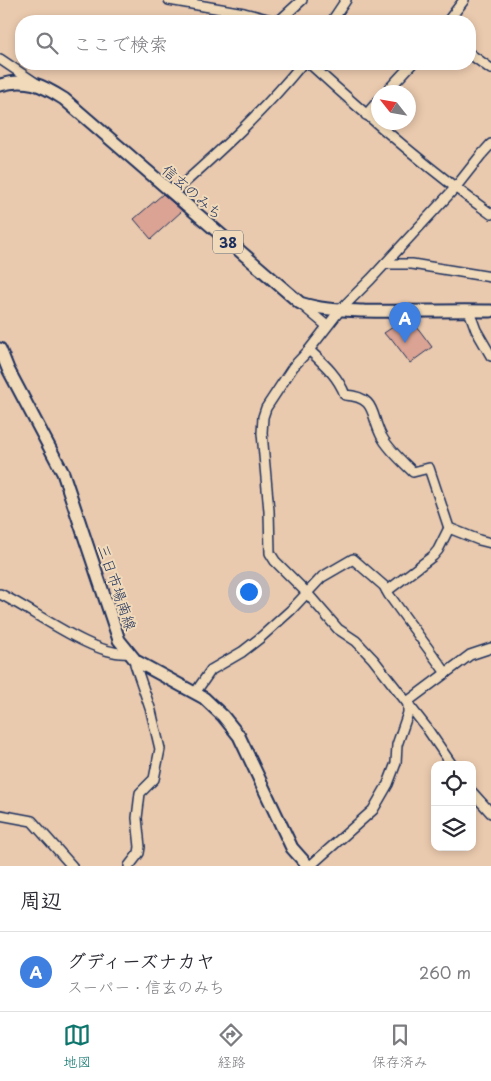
<!DOCTYPE html>
<html lang="ja">
<meta charset="utf-8">
<style>
:root{--surface:#fff;--page:#f7f7f7;--text:#2b2b33;--muted:#7c7c81;--line:#e1e1e2;--accent:#0f766e}
body{margin:0;font-family:"Playpen Sans","Klee One",sans-serif;background:var(--page);color:var(--text)}
.controls{position:absolute;right:15px;bottom:15px;display:grid;overflow:hidden;border-radius:10px;box-shadow:0 2px 8px #0003}
.controls button{width:45px;height:45px;display:grid;place-items:center;padding:0;border:0;border-bottom:1px solid var(--line);background:var(--surface);color:var(--text);font:25px sans-serif}
.compass{position:absolute;left:371px;top:85px;width:45px;height:45px;border-radius:50%;background:var(--surface);box-shadow:0 2px 8px #0003;rotate:301deg}
.you{position:absolute;left:248px;top:591px;width:18px;height:18px;margin:-12px;border:4px solid #fff;border-radius:50%;background:#1a73e8;box-shadow:0 0 0 8px #1a73e833}
.badge{display:grid;place-items:center;width:32px;height:32px;border-radius:50%;background:var(--accent);color:#fff;font-size:16px;font-weight:700}
.pin{position:absolute;translate:-50% -41px;filter:drop-shadow(0 1px 2px #0008)}
.pin::after{content:'';position:absolute;top:26px;width:18px;height:15px;background:inherit;clip-path:polygon(0 0,100% 0,50% 100%)}
.list{margin:0;padding:0;list-style:none}
h2{display:flex;justify-content:space-between;align-items:center;height:65px;margin:0;padding:0 20px;font-size:21px}
h2 small{font-size:16px;font-weight:400;color:var(--muted)}
.list li{display:grid;grid-template-columns:32px 1fr auto;gap:15px;align-items:center;box-sizing:border-box;height:80px;padding:0 20px;border-top:1px solid var(--line)}
.list b{display:block;font-size:19px;white-space:nowrap}
.list p{margin:0;font-size:16px;white-space:nowrap;color:var(--muted)}
.list em{font-size:16px;font-style:normal;color:var(--muted)}
.icon{flex:none;width:28px;height:28px;fill:none;stroke:currentColor;stroke-width:2;stroke-linecap:round;stroke-linejoin:round}
.map{position:relative;flex:none;width:491px;height:866px;overflow:hidden}
.search{position:absolute;background:var(--surface);box-shadow:0 2px 8px #0003;left:15px;right:15px;top:15px;height:55px;display:flex;align-items:center;gap:12px;box-sizing:border-box;padding:0 18px;border-radius:20px;color:var(--muted);font-size:19px}
.sheet{height:145px;background:var(--surface)}
nav{display:flex;justify-content:space-around;align-items:center;box-sizing:border-box;height:70px;border-top:1px solid var(--line);background:var(--surface);font-size:14px;color:var(--muted)}
nav a{display:grid;justify-items:center;gap:2px}
nav .on{color:var(--accent)}
.map>svg:first-child{display:block}
.building{fill:#daa393;stroke:#1b2f5e}
.lines{fill:none;stroke-linecap:round;stroke-linejoin:round}
.minor-casing{stroke:#1b2f5e;stroke-width:12}
.major-casing{stroke:#1b2f5e;stroke-width:15}
.minor{stroke:#f1dab9;stroke-width:9}
.major{stroke:#f1dab9;stroke-width:11}
.labels{text-anchor:middle;dominant-baseline:central;stroke-width:4;stroke-linejoin:round;paint-order:stroke}
.shield{fill:#f1dab9;stroke:#5b6279;stroke-width:1}
.shield-label{font-size:14px;font-weight:bold;fill:#1b2f5e}
.street-label{font-size:15px;fill:#1b2f5e;stroke:#f1dab9}
</style>
<div class="map">
<svg width="491" height="866" viewBox="0 0 491 866">
<rect width="100%" height="100%" fill="#eacaae"/>
<filter id="ink" filterUnits="userSpaceOnUse"><feTurbulence type="fractalNoise" baseFrequency=".02" numOctaves="2"/><feDisplacementMap in="SourceGraphic" scale="10" xChannelSelector="R" yChannelSelector="G"/><feConvolveMatrix kernelMatrix="1 2 1 2 8 2 1 2 1" color-interpolation-filters="sRGB"/></filter>
<g filter="url(#ink)">
<!-- building -->
<g class="building">
<polygon points="163,194 182,211 151,239 134,219"/>
<polygon points="408,319 415,319 419,325 417,327 432,347 410,363 391,338 389,339 384,333 393,327 395,329"/>
</g>
<g class="lines">
<!-- minor casing -->
<g class="minor-casing">
<g id="minor">
<polyline points="169,0 244,13 275,21"/>
<polyline points="279,21 302,0"/>
<polyline points="332,21 346,0"/>
<polyline points="448,21 464,0"/>
<polyline points="470,54 491,69"/>
<polyline points="0,59 37,84"/>
<path d="M 310,64 C 368,117 427,168 491,214"/>
<polyline points="386,92 412,64"/>
<polyline points="366,115 378,101"/>
<path d="M 173,193 C 219,152 263,112 302,64"/>
<polyline points="385,264 412,264 491,277"/>
<polyline points="302,305 327,326"/>
<polyline points="469,311 476,330 491,356"/>
<path d="M 309,350 C 323,363 338,376 345,395 C 378,397 370,416 382,437 C 389,450 402,461 413,472 L 429,468 L 449,528 L 479,540 L 491,543"/>
<polyline points="387,591 433,556 438,550 449,528"/>
<path d="M 0,594 C 32,609 95,657 128,653"/>
<polyline points="195,693 211,670 242,652 260,638 291,610 322,577 353,559 384,586 389,595 446,673"/>
<polyline points="452,765 426,727 373,659 356,641 338,629 306,592 275,561 270,553 269,511 262,433 263,417 266,408 293,367 309,350 340,310 371,279 455,188 481,155 491,144"/>
<polyline points="472,792 491,813"/>
<polyline points="0,815 32,821 72,866"/>
<polyline points="129,866 139,853 140,847 137,818 140,793 154,779 160,749 151,711 135,664 136,661"/>
<polyline points="310,866 373,810 388,784 396,763 397,745 408,713 408,704 411,699 470,655 491,648"/>
</g>
</g>
<!-- major casing -->
<g class="major-casing">
<g id="major">
<path d="M 0,85 C 27,77 42,85 64,99 L 300,303 C 321,310 342,310 364,311 C 407,312 449,310 491,311"/>
<polyline points="0,349 8,369 63,473 119,640 136,661 204,698 223,716 239,736 292,848 308,866"/>
</g>
</g>
<!-- minor -->
<use href="#minor" class="minor"/>
<!-- major -->
<use href="#major" class="major"/>
</g>
</g>
<g class="labels">
<!-- shield labels -->
<rect class="shield" x="213" y="230.5" width="30" height="23" rx="4"/>
<g class="shield-label">
<text x="228" y="242">38</text>
</g>
<!-- street labels -->
<g class="street-label">
<text transform="translate(193 191) rotate(41)">信玄のみち</text>
<text transform="translate(118 587) rotate(71)">三日市場南線</text>
</g>
</g>
</svg>
<div class="controls">
<button><svg class="icon" aria-label="locate" viewBox="0 0 24 24"><circle cx="12" cy="12" r="6"/><path d="M12 2v4M12 18v4M2 12h4M18 12h4"/></svg></button>
<button><svg class="icon" aria-label="layers" viewBox="0 0 24 24"><path d="M12 4l9 5-9 5-9-5zM3 14l9 5 9-5"/></svg></button>
</div>
<svg class="compass" viewBox="-18 -18 36 36"><path d="M0-13l5 13h-10z" fill="#e53935"/><path d="M0 13l5-13h-10z" fill="#7c7c81"/></svg>
<div class="you"></div>
<div class="pin badge" style="left:405px;top:343px;background:#3f7fe0">A</div>
<div class="search"><svg class="icon" aria-label="search" viewBox="0 0 24 24"><circle cx="10" cy="10" r="6"/><path d="M15 15l6 6"/></svg>ここで検索</div>
</div>
<section class="sheet">
<h2>周辺<small></small></h2>
<ul class="list">
<li><span class="badge" style="background:#3f7fe0">A</span><div><b>グディーズナカヤ</b><p>スーパー · 信玄のみち</p></div><em>260 m</em></li>
</ul>
</section>
<nav>
<a class="on"><svg class="icon" aria-label="map" viewBox="0 0 24 24"><path d="M3 6l6-2 6 2 6-2v14l-6 2-6-2-6 2zM9 4v14M15 6v14"/></svg>地図</a>
<a><svg class="icon" aria-label="directions" viewBox="0 0 24 24"><path d="M12 3l9 9-9 9-9-9zM9 14v-3h6M13 9l2 2-2 2"/></svg>経路</a>
<a><svg class="icon" aria-label="saved" viewBox="0 0 24 24"><path d="M7 4h10v16l-5-4-5 4z"/></svg>保存済み</a>
</nav>
